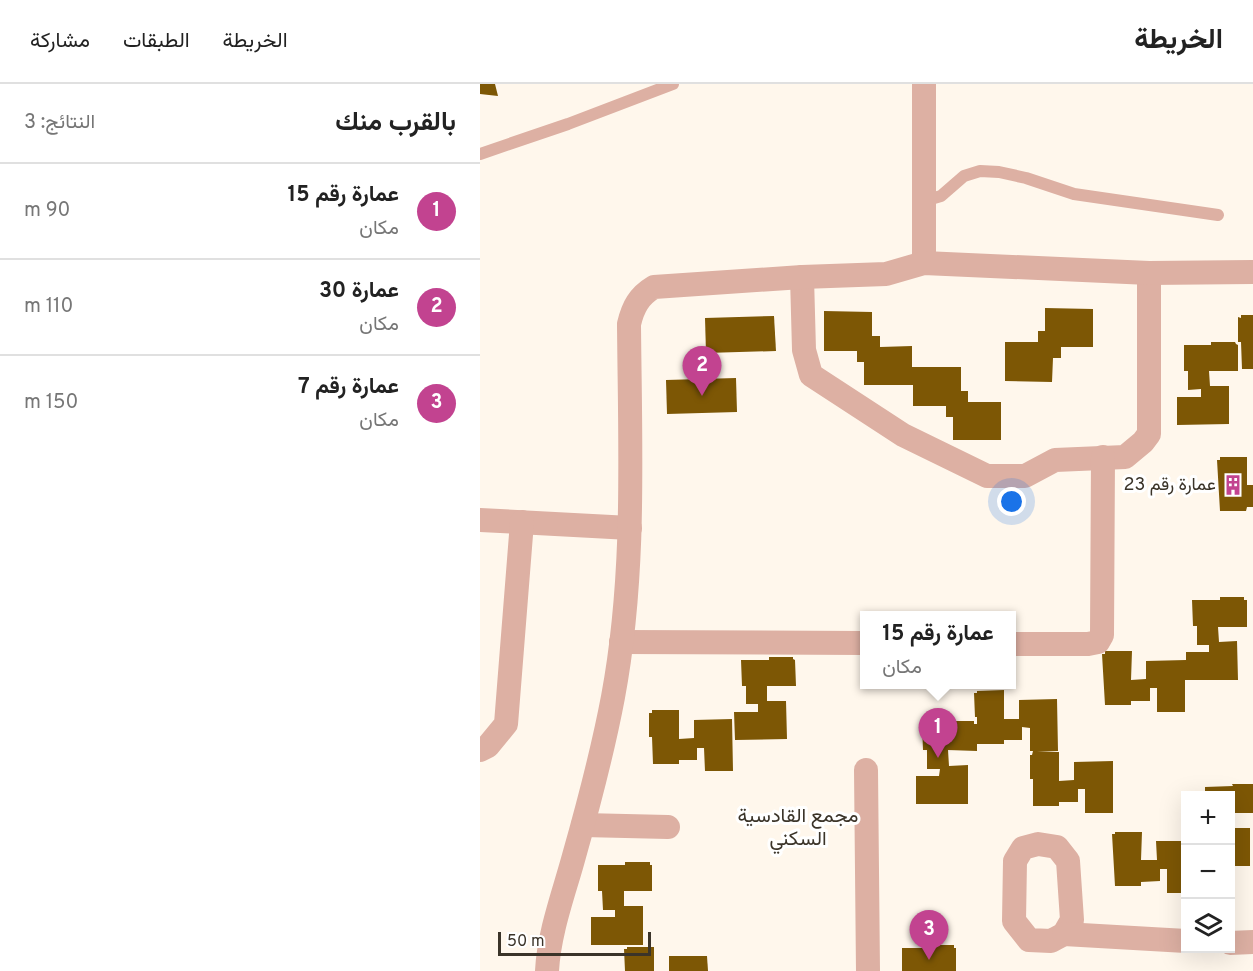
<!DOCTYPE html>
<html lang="ar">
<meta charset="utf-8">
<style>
:root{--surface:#fff;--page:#f2f2f2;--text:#222;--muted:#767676;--line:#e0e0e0;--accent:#c24390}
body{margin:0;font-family:Overpass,Vazirmatn,sans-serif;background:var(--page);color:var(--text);direction:rtl}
.controls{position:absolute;right:18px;bottom:18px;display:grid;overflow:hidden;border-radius:0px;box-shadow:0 6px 24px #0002}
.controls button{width:54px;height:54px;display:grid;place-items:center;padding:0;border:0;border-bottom:2px solid var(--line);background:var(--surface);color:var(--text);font:30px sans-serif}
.scale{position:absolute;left:18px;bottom:15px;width:153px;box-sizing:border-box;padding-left:6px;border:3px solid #3b3429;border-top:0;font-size:16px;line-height:21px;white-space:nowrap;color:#3b3429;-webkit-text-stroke:4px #fff;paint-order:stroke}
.you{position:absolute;left:532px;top:418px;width:21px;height:21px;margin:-15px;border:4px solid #fff;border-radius:50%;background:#1a73e8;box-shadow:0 0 0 9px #1a73e833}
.badge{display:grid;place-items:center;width:39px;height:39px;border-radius:50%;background:var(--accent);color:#fff;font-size:20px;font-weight:700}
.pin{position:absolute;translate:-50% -50px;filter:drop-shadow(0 2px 3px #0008)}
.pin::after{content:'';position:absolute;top:32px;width:21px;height:18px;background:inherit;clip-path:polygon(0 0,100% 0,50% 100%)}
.popup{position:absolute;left:380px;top:527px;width:156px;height:78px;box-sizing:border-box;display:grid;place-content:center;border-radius:0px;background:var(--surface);filter:drop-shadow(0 2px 4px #0005);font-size:20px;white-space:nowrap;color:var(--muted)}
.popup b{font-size:22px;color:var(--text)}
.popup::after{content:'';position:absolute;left:50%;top:100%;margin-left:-12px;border:12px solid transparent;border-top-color:var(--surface)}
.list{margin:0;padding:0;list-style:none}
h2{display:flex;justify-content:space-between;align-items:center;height:78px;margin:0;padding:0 24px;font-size:26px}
h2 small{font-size:20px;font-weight:400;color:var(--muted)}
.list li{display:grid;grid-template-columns:39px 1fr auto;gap:18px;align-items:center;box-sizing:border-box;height:96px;padding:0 24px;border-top:2px solid var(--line)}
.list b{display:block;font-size:22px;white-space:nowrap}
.list p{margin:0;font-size:20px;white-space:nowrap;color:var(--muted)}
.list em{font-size:20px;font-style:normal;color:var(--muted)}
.icon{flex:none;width:33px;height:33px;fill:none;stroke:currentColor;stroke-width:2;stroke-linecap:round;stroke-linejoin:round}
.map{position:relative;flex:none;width:773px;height:887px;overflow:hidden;direction:ltr}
header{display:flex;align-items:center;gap:36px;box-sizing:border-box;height:84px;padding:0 30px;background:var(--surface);border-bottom:2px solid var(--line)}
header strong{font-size:28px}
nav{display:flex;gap:33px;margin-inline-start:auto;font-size:21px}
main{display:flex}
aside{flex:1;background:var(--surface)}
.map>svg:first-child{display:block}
.building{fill:#7d5705}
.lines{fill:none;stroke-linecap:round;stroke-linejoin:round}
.service{stroke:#ddb0a3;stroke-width:12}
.minor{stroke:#ddb0a3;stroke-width:24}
.labels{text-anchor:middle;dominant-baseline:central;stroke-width:6;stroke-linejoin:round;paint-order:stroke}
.poi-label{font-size:18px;fill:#3b3429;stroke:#fff;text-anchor:end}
.neighbourhood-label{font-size:20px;fill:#3b3429;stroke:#fff}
</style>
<header>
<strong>الخريطة</strong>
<nav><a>الخريطة</a><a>الطبقات</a><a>مشاركة</a></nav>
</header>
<main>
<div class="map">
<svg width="773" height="887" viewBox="0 0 773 887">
<rect width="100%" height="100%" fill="#fff7ec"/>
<!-- building -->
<g class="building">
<polygon points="0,0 15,0 18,12 0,10"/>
<polygon points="565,224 613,225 613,263 581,263 581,274 573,274 572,298 525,297 525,258 558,258 558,247 565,247"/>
<polygon points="344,227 392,228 392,252 400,252 400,263 432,262 432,283 481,283 481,307 488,307 488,318 521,318 521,356 473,356 473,333 466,333 466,322 433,322 433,301 384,301 384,278 377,278 377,267 344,267"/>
<polygon points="761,231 773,231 773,285 762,285 761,258 758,258 758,233 761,234"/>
<polygon points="294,232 296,267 226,269 225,234"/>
<polygon points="731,258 755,258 756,260 758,261 758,287 729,287 730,302 749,302 749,340 697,341 697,313 721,313 721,305 708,306 708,287 704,287 704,261 731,261"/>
<polygon points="256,294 257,328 187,330 186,296"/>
<polygon points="740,373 767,373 767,401 773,401 773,423 767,423 766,427 740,427 737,376 740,376"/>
<polygon points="740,513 764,513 764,516 767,516 767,543 738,543 739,558 757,557 758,596 705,596 705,628 677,628 677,604 670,604 670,617 651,617 651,621 625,621 622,570 625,570 625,567 652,567 651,596 666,595 666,577 706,576 706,568 729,568 729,561 717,561 717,542 713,542 712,516 740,516"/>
<polygon points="289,573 313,573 313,575 315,576 316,602 287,602 287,617 306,617 307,655 255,656 254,628 278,628 278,620 266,620 266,602 262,602 261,576 289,576"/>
<polygon points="524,606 524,635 539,635 539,616 577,615 578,667 557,668 579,668 579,697 594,696 594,678 633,677 633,729 605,729 605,705 598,705 598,718 579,718 579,722 553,722 553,695 550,695 550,671 552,671 553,667 550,667 550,644 542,643 542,656 524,656 524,660 497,660 497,667 468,666 469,682 488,681 488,720 436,720 436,692 459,692 460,685 447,685 447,666 443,666 442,640 470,640 470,637 494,637 494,640 497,640 497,633 495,633 494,609 497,609 497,607"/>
<polygon points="172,626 199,626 199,655 214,654 214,636 252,635 253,687 225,687 224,664 217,664 217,676 199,676 199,680 173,680 172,653 169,653 169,629 172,629"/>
<polygon points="752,700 773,700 773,729 750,729 750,712 725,712 725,703 753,702"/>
<rect x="750" y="744" width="20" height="38"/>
<polygon points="635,748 662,748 661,776 677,776 676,757 706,757 706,809 687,809 687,785 680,785 680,797 661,798 661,802 635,802 632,750 635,750"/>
<polygon points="145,778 170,778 170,781 172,781 172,807 144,807 144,822 163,822 163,861 111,861 111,833 135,833 135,826 123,826 122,807 118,807 118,781 145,781"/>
<polygon points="449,861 474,861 474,864 476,864 476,887 422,887 422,864 449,864"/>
<polygon points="147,863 174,863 174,887 145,887 144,865 147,865"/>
<polygon points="189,872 227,872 228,887 189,887"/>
</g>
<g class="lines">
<!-- service -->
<g class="service">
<polyline points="0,70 88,40 193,0"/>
<polyline points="444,117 461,112 484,92 500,87 519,88 546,94 594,110 738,131"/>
</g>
<!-- minor -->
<g class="minor">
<polyline points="444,0 444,179"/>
<polyline points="322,193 324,266 331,291 423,351 507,392 545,392 575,376 645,373 663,358 669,350 669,189"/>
<polyline points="0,436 150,444"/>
<polyline points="141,558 384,559"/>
<polyline points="532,560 608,560 618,558 622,551 623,373"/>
<polyline points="0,666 8,662 26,640 42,438"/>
<polyline points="386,686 388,887"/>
<polyline points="103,741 188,743"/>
<polygon points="558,760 577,763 588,777 592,836 584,850 571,857 549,856 534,837 535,777 543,764"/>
<polyline points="584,850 706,857"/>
<polyline points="750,859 773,858"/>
<path d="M 67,887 C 69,848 84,809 94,772 C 109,719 123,666 133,613 C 156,490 150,364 149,240 C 153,223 159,212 174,203 L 322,193 L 406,190 L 444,179 L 669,189 L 773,188"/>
</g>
</g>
<!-- icons -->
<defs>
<g id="building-bare" transform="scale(1.62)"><path d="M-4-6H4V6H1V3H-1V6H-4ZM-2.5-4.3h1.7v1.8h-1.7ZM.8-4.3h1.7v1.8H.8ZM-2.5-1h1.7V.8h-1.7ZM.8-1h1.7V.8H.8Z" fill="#c24390" stroke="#fff" stroke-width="2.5" paint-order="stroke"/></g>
</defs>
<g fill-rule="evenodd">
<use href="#building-bare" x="753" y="401"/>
</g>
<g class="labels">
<!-- poi labels -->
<g class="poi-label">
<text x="736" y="401">عمارة رقم 23</text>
</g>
<!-- neighbourhood labels -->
<g class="neighbourhood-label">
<text x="318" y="733">مجمع القادسية<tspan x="318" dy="23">السكني</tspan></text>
</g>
</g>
</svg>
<div class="controls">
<button>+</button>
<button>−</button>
<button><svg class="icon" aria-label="layers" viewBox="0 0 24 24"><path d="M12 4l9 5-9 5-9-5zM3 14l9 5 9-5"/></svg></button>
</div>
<div class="scale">50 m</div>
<div class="you"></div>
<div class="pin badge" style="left:458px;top:674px">1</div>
<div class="popup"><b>عمارة رقم 15</b>مكان</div>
<div class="pin badge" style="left:222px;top:312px">2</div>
<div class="pin badge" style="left:449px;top:876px">3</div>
</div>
<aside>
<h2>بالقرب منك<small>النتائج: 3</small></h2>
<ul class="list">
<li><span class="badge">1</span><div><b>عمارة رقم 15</b><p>مكان</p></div><em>90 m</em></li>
<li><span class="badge">2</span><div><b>عمارة 30</b><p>مكان</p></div><em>110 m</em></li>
<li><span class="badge">3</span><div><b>عمارة رقم 7</b><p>مكان</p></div><em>150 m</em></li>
</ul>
</aside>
</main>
